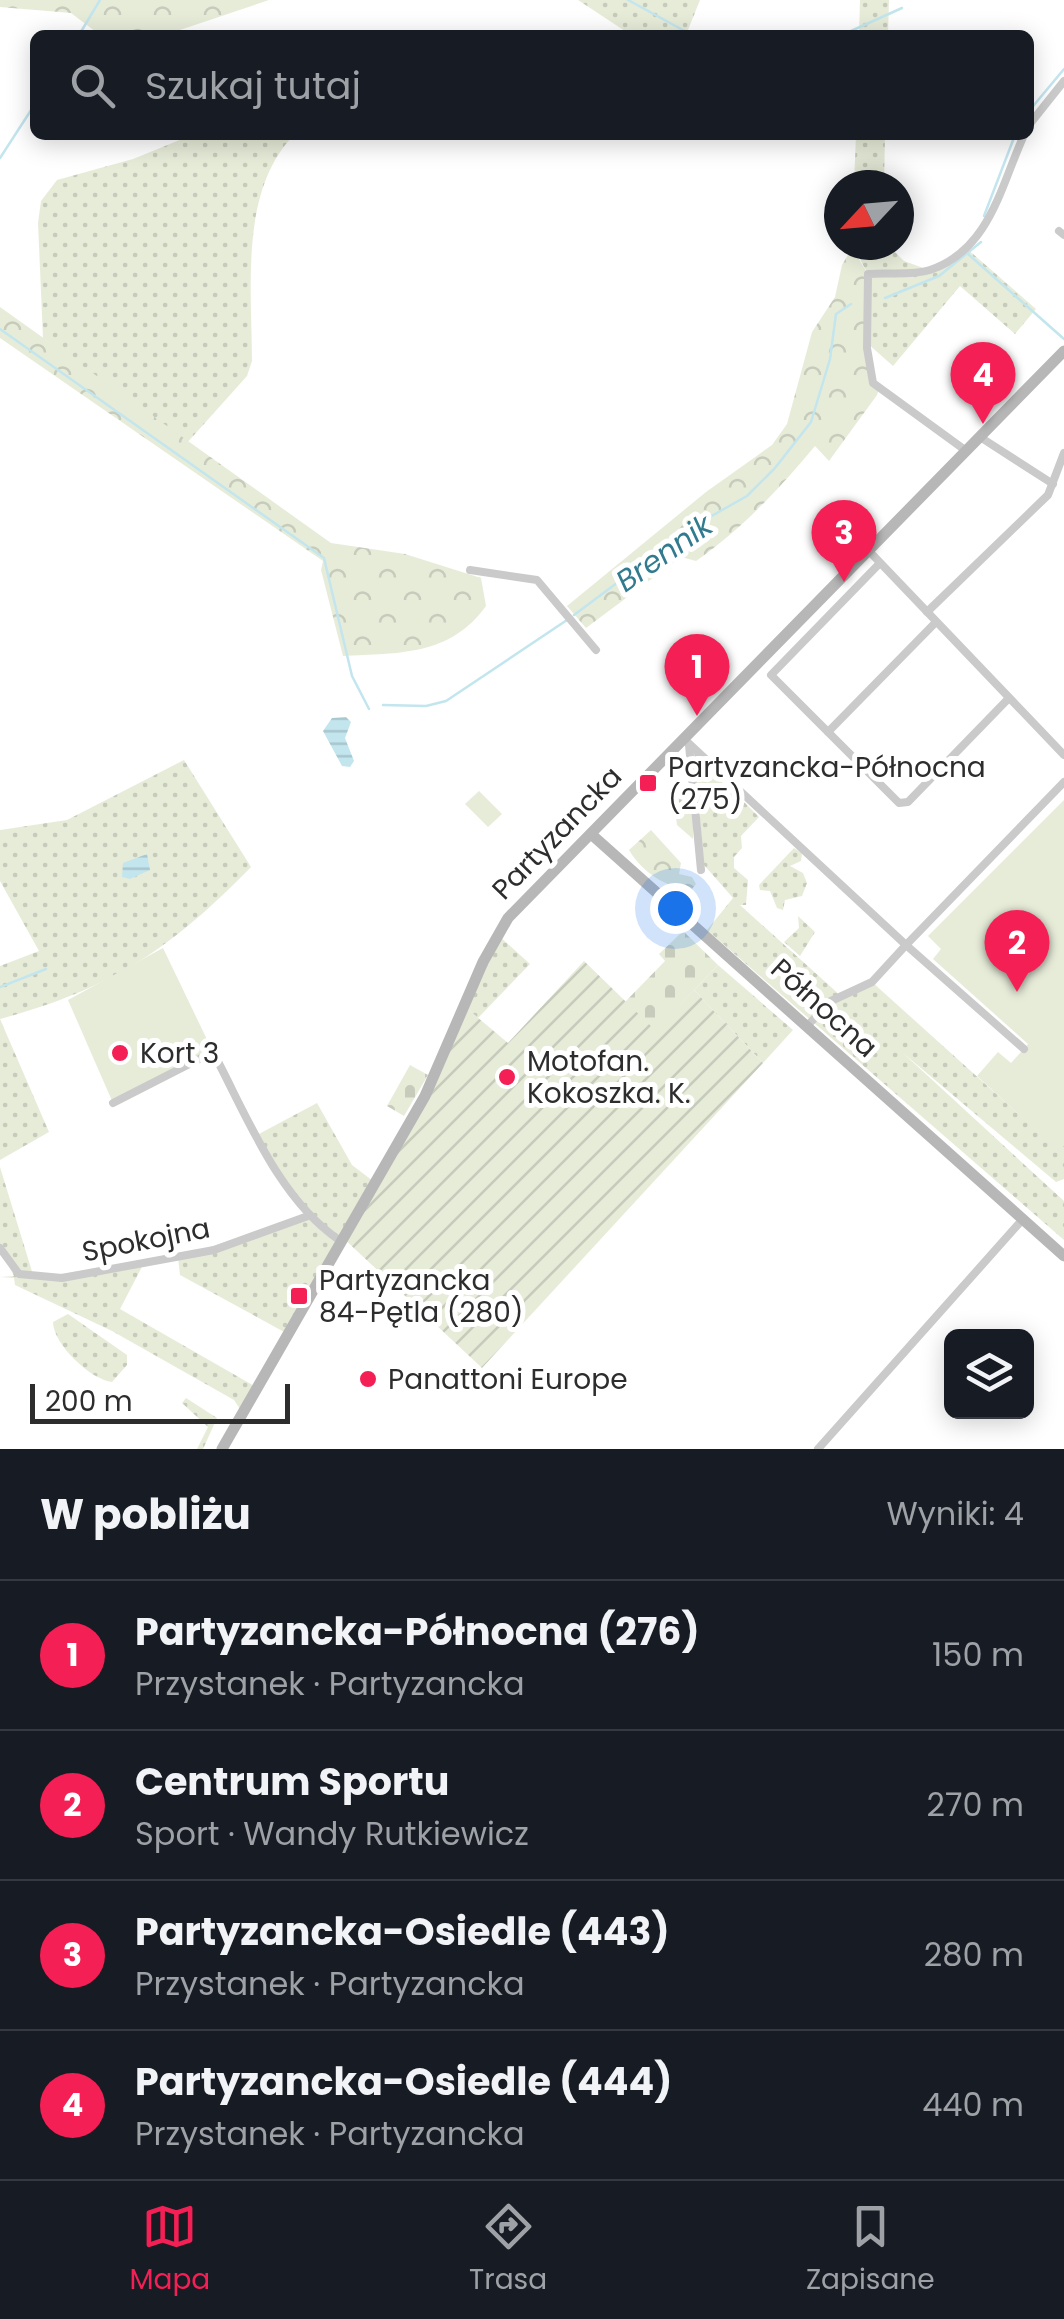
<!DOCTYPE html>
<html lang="pl">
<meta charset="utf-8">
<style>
:root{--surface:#171b24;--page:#20242c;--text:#f1f3f6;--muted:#9ea1a6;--line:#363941;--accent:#f41f54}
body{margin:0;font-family:Poppins,sans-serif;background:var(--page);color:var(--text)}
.controls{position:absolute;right:30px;bottom:30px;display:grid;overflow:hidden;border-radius:15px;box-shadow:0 5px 25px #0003}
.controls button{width:90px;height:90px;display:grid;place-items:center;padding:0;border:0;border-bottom:2px solid var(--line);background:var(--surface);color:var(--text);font:50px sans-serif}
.compass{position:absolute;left:824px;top:170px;width:90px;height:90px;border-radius:50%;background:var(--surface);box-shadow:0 5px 25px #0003;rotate:244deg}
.scale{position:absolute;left:30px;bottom:25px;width:260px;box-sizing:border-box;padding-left:10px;border:5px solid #2d2d2d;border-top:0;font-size:28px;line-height:35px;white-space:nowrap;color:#2d2d2d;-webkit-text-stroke:8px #fff;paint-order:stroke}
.you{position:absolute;left:675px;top:908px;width:35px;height:35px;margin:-25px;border:8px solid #fff;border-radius:50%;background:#1a73e8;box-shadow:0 0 0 15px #1a73e833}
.badge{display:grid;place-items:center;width:65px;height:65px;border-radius:50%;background:var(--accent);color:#fff;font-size:32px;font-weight:700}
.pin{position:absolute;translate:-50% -82px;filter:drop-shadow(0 2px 5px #0008)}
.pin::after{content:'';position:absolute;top:52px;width:35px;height:30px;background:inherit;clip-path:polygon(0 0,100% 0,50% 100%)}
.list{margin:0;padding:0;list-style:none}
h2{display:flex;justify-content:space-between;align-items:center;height:130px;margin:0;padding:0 40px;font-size:42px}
h2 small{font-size:32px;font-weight:400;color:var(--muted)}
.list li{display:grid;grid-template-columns:65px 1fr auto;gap:30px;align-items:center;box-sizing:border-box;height:150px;padding:0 40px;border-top:2px solid var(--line)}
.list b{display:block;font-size:38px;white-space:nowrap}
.list p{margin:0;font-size:32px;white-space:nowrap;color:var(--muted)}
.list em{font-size:32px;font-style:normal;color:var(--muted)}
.icon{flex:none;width:55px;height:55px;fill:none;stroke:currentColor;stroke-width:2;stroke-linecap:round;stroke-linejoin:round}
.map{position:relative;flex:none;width:1064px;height:1449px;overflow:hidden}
.search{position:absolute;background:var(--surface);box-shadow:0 5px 25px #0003;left:30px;right:30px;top:30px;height:110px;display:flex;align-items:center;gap:25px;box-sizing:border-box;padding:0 35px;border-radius:15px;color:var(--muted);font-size:38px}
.sheet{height:730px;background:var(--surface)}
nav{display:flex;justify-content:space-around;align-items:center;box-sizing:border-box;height:140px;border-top:2px solid var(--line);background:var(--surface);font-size:28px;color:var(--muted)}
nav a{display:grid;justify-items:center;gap:5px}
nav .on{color:var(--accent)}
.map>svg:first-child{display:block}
.grass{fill:url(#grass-dots)}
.forest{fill:url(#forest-crowns)}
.cemetery{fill:url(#cemetery-stones)}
.garden{fill:url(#garden-furrows)}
.pitch{fill:#e7ecd9}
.water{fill:url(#water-rules)}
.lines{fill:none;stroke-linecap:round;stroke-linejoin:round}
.stream{stroke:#c3e5ee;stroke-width:2.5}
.street{stroke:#cacaca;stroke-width:8}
.secondary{stroke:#b7b7b7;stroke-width:11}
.poi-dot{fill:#f41f54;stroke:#fff;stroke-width:4}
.labels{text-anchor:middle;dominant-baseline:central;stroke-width:10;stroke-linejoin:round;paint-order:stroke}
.poi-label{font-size:28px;fill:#2d2d2d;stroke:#fff;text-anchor:start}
.street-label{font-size:28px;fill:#2d2d2d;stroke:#fff}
.water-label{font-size:30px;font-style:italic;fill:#327b8f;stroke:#fff}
</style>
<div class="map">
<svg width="1064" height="1449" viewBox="0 0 1064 1449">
<defs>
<pattern id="grass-dots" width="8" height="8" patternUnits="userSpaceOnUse" patternTransform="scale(2.5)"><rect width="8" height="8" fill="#e7ecd9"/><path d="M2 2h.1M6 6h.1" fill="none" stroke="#c6cbbb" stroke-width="1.8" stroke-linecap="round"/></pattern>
<pattern id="forest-crowns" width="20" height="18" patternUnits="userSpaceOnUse" patternTransform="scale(2.5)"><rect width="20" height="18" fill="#e7ecd9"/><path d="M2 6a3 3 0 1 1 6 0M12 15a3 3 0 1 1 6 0" fill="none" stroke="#c6cbbb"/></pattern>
<pattern id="cemetery-stones" width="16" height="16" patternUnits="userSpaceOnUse" patternTransform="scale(2.5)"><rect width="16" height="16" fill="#e7ecd9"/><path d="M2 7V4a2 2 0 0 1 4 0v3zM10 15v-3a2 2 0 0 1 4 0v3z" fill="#c6cbbb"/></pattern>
<pattern id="garden-furrows" width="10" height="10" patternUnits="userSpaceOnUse" patternTransform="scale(2.5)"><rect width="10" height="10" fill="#e7ecd9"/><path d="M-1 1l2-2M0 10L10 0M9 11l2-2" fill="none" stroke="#c6cbbb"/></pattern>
<pattern id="water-rules" width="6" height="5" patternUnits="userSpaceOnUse" patternTransform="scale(2.5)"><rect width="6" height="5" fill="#c3e5ee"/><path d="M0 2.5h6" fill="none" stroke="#a8c5cc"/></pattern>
</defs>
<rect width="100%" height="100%" fill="#fff"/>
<!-- grass -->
<g class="grass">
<polygon points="578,0 700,0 686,35 631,35"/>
<polygon points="860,0 889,0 888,35 859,35"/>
<path d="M 192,135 L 294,135 C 239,191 252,290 252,361 L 247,376 L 186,444 L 43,338 L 38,223 L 41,201 L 57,180 L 133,159 Z"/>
<polygon points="856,135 885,135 884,185 854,185"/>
<polygon points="852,245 888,245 904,261 929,270 965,247 1036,309 1015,334 960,286 893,366 867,343 868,274"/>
<polygon points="694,752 759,817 741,836 742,848 734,857 734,868 748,880 746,905 740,905 842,997 872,982 1054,1146 1064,1146 1064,1179 1056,1182 903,1053 1064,1201 1064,1240 707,930 733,898 704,865"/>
<path d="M 184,760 L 251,867 C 171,949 111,989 0,1019 L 0,966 L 39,951 L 0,881 L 0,830 L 67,820 Z"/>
<polygon points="794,848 802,853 801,861 790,866 803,873 807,883 802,896 785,900 783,910 777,908 770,891 760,890 759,885"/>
<polygon points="798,916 815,932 800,956 784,942 799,928"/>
<polygon points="498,935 530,964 478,1018 464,1006"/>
<polygon points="718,965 793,1030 763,1063 694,990"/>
<polygon points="0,1019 49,1132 0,1160"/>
<polygon points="317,1103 352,1165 373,1181 286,1333 180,1275 178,1257 308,1216 257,1135"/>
<polygon points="0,1167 34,1278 145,1261 120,1309 256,1387 242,1412 234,1400 112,1331 15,1285 14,1278 0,1277 14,1276 0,1248"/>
<path d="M 68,1314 L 127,1355 L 127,1365 L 112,1382 C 91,1380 53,1344 53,1322 Z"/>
<polygon points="186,1398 217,1418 203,1449 197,1449 208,1427 182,1403"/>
</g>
<!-- forest -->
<g class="forest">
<polygon points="0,0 269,0 165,35 100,35 71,13 0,7"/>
<path d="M 852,248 L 868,274 L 871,378 L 879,389 L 877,395 L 829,461 L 815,446 C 779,489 742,529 696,561 L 681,557 L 586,628 L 567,606 L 706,492 L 772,445 L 787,424 L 812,332 L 835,297 L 842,265 Z"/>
<path d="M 0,307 L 331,543 L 405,554 L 481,578 L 486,606 C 450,656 399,653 343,656 L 321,570 L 323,561 L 0,338 Z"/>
<polygon points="684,784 693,809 693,839 677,825 674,801"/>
<path d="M 651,830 L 681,863 L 679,874 L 692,877 L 696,884 L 691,890 C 665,887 643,873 629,850 Z"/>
</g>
<!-- cemetery -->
<g class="cemetery">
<polygon points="683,931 718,965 655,1031 625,1002 665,961 659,954"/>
<polygon points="410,1065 428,1075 404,1116 387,1106"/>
</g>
<!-- garden -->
<polygon class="garden" points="584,961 655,1030 694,990 763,1063 482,1368 341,1236 425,1096 464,1006 508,1043"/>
<!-- pitch -->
<g class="pitch">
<polygon points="479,791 502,814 488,827 465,804"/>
<polygon points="1064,800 1064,1146 1054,1147 977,1076 998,1052 1011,1063 1028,1044 933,959 941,949 928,936"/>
<polygon points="163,948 213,1052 113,1103 68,1000"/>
</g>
<!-- water -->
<g class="water">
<polygon points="332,718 346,717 351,722 345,738 354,761 350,767 342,766 323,731"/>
<polygon points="147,854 150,870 130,879 122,877 123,863"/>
</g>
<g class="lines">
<!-- stream -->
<g class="stream">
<polyline points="628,0 692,35"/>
<polyline points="79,35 100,0"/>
<polyline points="830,35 851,31 902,8"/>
<polyline points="1029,111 1064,69"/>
<polyline points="0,158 35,104"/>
<polyline points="984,216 1015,135"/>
<polyline points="968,254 1064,339"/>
<polyline points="885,298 939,276 981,242"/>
<polyline points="0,329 324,558 352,676 369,709"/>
<polyline points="574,615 692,527 747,496 775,468 811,422 830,359 836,314 851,304"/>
<polyline points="383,705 426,706 446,701 567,620"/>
<polyline points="0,987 46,969"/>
</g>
<!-- street -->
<g class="street">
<polyline points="1029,125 1064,81"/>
<polyline points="1059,231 1064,235"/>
<polyline points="980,437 1053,484"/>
<path d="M 965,450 L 873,383 L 867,348 L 868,274 C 887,272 911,276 930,270 C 990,250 1001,185 1024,135"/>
<polyline points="868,550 1064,755"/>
<polyline points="880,563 771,675 899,803 908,802 1009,698"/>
<polyline points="470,570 537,580 596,650"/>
<polyline points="927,612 1048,495 1064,453"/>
<polyline points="828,732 936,622"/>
<polyline points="684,739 906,945 1064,782"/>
<polyline points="689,745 701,870"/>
<polyline points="807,1026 831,1001 872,982 906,945 1024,1049"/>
<path d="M 113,1103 L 213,1052 C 247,1116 278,1198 339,1240"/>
<polyline points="0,1248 19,1274 62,1278 214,1250 308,1216"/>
<polyline points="818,1449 1023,1219"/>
</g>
<!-- secondary -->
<g class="secondary">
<polyline points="591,834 1064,1256"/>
<polyline points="222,1449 425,1096 483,962 508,918 1064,351"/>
</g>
</g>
<!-- markers -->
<g class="poi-dot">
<rect x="638" y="773" width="20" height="20" rx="5"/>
<circle cx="120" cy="1053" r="10"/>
<circle cx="507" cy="1077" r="10"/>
<rect x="289" y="1286" width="20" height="20" rx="5"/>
<circle cx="368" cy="1379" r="10"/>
</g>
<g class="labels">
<!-- poi labels -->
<g class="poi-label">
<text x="668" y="767">Partyzancka-Północna<tspan x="668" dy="32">(275)</tspan></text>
<text x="140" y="1053">Kort 3</text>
<text x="527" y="1061">Motofan.<tspan x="527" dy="32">Kokoszka. K.</tspan></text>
<text x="319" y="1280">Partyzancka<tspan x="319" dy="32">84-Pętla (280)</tspan></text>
<text x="388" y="1379">Panattoni Europe</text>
</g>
<!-- street labels -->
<g class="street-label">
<text transform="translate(557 833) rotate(-46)">Partyzancka</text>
<text transform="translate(824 1008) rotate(42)">Północna</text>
<text transform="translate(146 1240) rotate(-11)">Spokojna</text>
</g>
<!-- water labels -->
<g class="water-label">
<text transform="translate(664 553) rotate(-35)">Brennik</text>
</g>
</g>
</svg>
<div class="controls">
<button><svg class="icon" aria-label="layers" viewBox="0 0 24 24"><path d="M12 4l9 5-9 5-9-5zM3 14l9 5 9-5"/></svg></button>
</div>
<svg class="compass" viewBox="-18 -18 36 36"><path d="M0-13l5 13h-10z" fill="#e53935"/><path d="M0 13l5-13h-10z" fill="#9ea1a6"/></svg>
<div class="scale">200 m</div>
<div class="you"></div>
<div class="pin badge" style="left:697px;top:716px">1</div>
<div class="pin badge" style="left:1017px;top:992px">2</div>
<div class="pin badge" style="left:844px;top:582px">3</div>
<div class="pin badge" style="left:983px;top:424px">4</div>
<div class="search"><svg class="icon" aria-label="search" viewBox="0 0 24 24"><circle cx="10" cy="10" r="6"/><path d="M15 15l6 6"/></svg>Szukaj tutaj</div>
</div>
<section class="sheet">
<h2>W pobliżu<small>Wyniki: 4</small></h2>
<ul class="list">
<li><span class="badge">1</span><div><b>Partyzancka-Północna (276)</b><p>Przystanek · Partyzancka</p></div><em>150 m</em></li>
<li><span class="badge">2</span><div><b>Centrum Sportu</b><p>Sport · Wandy Rutkiewicz</p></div><em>270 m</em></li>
<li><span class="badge">3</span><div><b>Partyzancka-Osiedle (443)</b><p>Przystanek · Partyzancka</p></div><em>280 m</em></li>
<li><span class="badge">4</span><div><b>Partyzancka-Osiedle (444)</b><p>Przystanek · Partyzancka</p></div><em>440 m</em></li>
</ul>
</section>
<nav>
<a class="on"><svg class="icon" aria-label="map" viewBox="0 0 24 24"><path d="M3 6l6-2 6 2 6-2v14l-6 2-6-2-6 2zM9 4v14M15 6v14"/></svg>Mapa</a>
<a><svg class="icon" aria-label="directions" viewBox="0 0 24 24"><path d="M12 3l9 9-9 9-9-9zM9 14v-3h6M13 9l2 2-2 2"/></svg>Trasa</a>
<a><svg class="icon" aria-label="saved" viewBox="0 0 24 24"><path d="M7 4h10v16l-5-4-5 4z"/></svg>Zapisane</a>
</nav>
